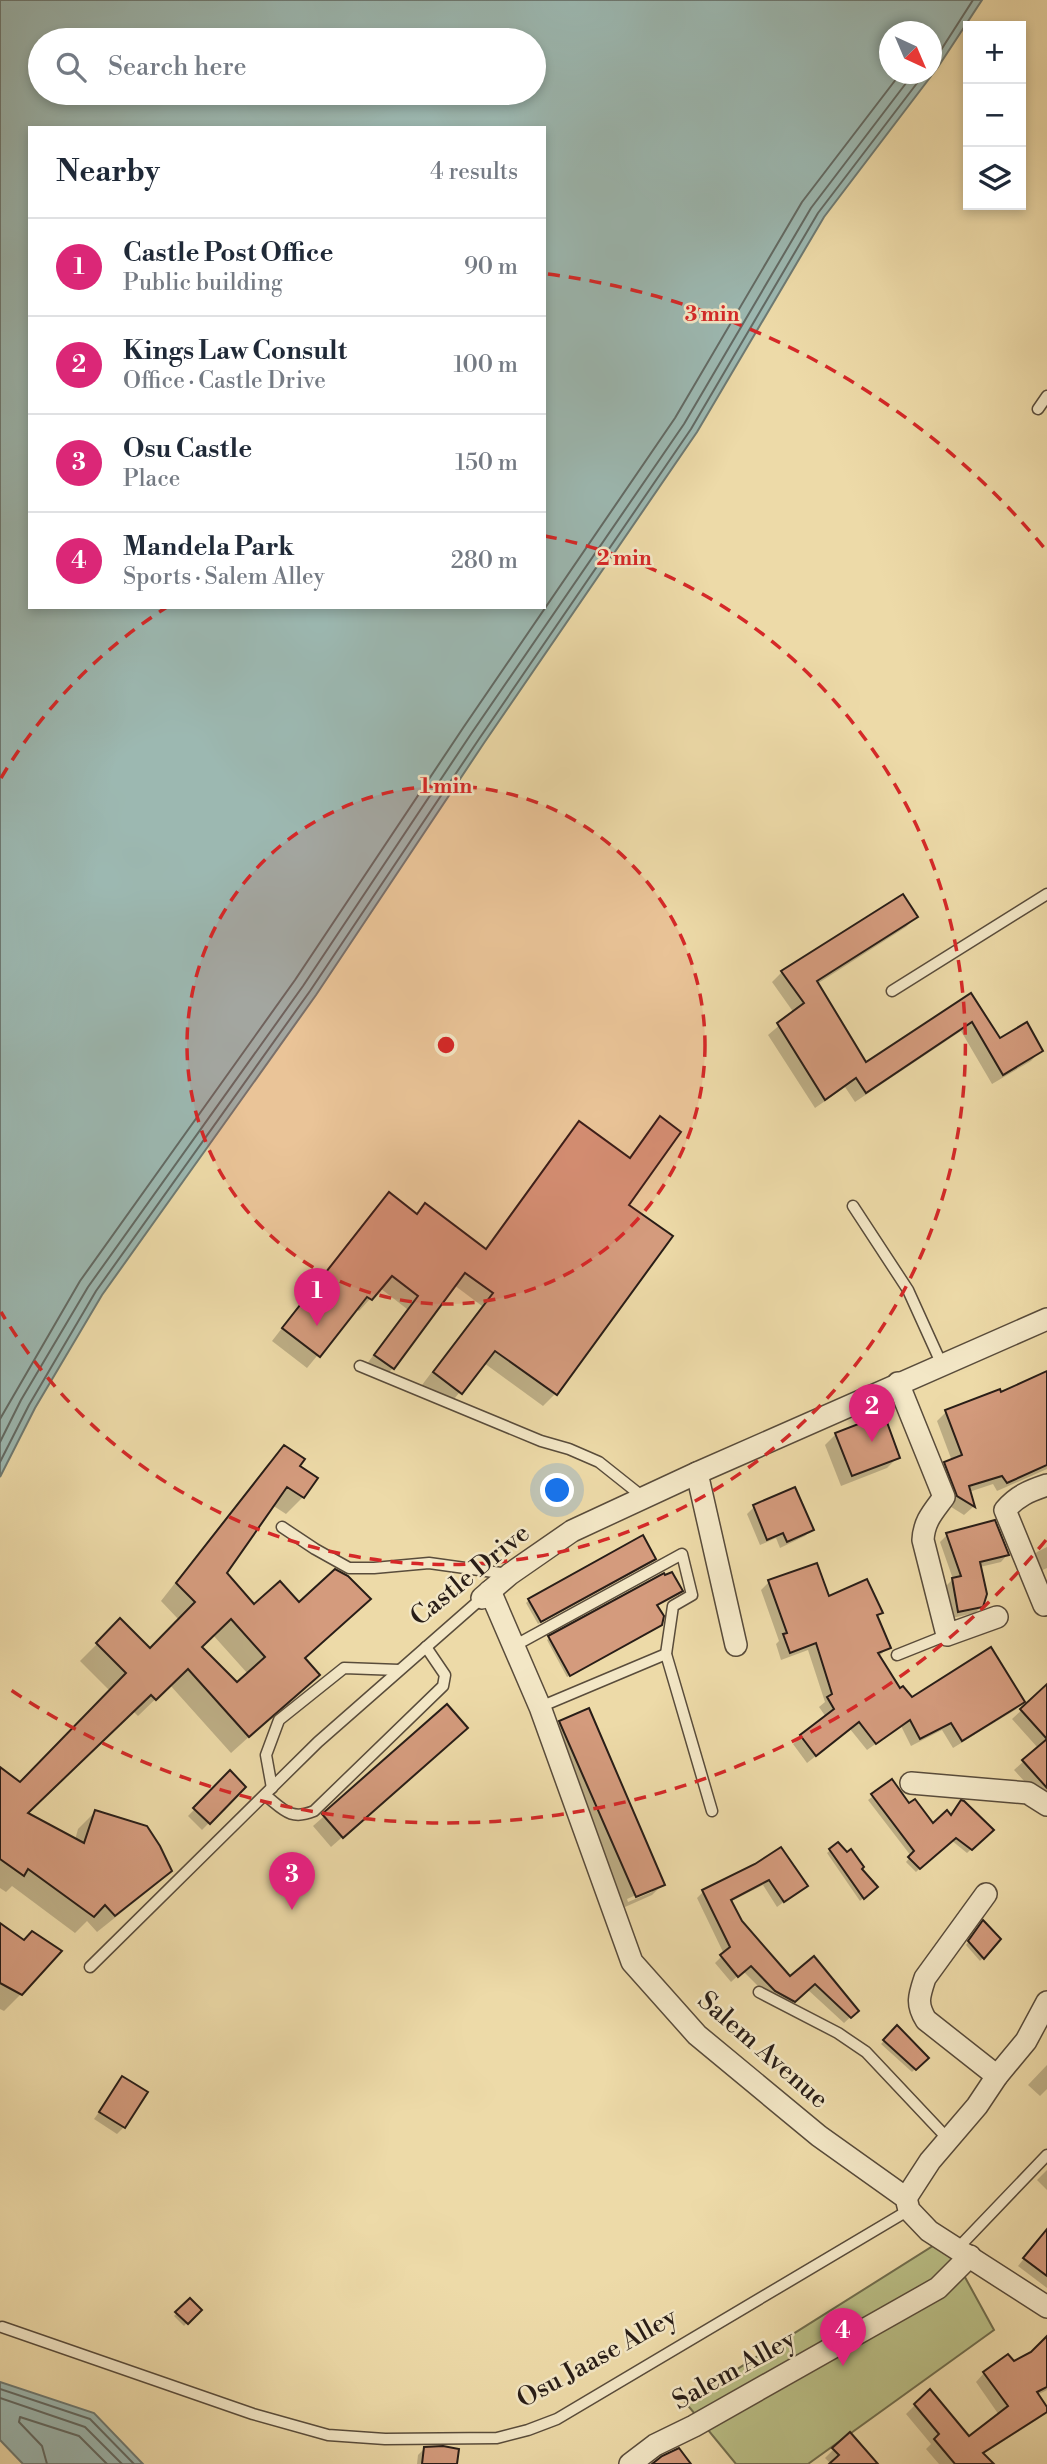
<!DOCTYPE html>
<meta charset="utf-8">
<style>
:root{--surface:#fff;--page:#f6f6f7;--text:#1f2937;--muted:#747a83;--line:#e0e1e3;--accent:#db2777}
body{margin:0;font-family:"Libre Bodoni",serif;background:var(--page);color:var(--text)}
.controls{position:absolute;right:21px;top:21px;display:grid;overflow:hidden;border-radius:0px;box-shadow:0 4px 10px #0003}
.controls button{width:63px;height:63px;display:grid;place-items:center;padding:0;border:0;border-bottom:2px solid var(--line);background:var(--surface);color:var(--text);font:35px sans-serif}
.compass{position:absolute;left:879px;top:21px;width:63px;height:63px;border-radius:50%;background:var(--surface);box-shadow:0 4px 10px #0003;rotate:136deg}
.you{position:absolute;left:558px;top:1491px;width:24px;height:24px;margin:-18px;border:5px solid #fff;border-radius:50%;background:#1a73e8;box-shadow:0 0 0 10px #1a73e833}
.badge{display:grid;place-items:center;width:46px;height:46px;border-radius:50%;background:var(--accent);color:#fff;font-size:23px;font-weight:700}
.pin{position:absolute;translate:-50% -58px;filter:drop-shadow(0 2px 4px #0008)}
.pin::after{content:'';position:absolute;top:37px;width:24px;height:21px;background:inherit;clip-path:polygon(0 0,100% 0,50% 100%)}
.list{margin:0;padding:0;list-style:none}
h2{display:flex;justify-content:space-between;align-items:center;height:91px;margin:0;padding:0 28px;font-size:30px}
h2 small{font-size:23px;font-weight:400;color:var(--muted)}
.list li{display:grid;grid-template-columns:46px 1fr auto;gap:21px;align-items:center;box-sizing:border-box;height:98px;padding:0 28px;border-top:2px solid var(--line)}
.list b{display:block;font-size:26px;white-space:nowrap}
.list p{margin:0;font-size:23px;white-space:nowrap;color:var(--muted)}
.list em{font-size:23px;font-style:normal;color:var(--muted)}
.icon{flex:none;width:38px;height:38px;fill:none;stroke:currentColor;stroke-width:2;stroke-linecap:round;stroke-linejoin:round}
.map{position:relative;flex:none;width:1047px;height:2464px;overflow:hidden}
.search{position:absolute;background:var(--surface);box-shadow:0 4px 10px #0003;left:28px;top:28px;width:518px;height:77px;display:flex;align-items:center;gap:18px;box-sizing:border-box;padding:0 24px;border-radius:38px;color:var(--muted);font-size:26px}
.panel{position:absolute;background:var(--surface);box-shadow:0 4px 10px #0003;left:28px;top:126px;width:518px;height:483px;border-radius:0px}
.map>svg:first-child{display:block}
.green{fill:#babf86;stroke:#716e4e;stroke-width:2}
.water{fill:#9cb8b1;stroke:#6e7a73;stroke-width:2;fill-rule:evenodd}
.shadow{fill:#0003;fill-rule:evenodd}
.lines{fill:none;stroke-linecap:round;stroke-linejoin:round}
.shore{stroke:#626a64;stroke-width:2}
.building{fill:#d49b7d;stroke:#281d17;stroke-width:2;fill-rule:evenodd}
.lane-casing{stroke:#594c3b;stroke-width:13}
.street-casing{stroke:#594c3b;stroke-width:24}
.lane{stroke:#f3e7c6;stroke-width:10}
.street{stroke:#f3e7c6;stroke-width:21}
.ring{fill:none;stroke:#d62828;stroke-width:3.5;stroke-dasharray:12 9}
.labels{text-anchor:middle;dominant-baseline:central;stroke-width:5;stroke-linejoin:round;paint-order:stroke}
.street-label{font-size:26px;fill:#281d17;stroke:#f3e7c6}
.centre{fill:#d62828;stroke:#f3e7c6;stroke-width:3.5}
.ring-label{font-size:21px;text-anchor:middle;font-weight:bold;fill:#d62828;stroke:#f3e7c6;stroke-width:5;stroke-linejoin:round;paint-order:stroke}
</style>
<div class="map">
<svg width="1047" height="2464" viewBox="0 0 1047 2464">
<rect width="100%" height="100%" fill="#eddaa8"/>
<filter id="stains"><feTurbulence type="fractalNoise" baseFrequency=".00286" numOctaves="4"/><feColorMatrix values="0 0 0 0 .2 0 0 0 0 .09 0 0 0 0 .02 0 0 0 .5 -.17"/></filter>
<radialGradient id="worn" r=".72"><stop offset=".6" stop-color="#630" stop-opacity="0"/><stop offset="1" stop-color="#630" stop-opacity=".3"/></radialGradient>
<!-- green -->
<polygon class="green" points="944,2239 994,2330 808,2464 736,2464 685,2402"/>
<!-- water -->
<g class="water">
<path d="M 0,0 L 982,0 L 938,67 L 824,217 L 697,432 L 484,743 L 316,995 L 102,1295 L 35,1408 L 0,1477 ZM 890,32 L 932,32 L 932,74 L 890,74 ZM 40,40 L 534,40 L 534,93 L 40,93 ZM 30,128 L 544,128 L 544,607 L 30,607 Z"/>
<polygon points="0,2382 94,2413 143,2464 23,2464 0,2440"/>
</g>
<!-- shadow -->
<g class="shadow">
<polygon points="916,917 906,927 817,984 865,1064 970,995 1000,1040 1041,1050 1031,1061 992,1084 961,1031 855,1102 845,1087 815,1108 768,1035 794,1013 772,982 782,972"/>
<polygon points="660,1119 627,1205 670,1237 555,1394 543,1406 484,1363 449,1405 422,1385 482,1306 454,1285 393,1368 381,1380 364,1368 407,1309 380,1288 359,1311 356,1309 307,1368 272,1341 377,1206 389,1194 416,1215 425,1206 484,1250 568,1135 579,1123 628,1159 648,1131"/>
<polygon points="1047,1373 1047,1469 997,1491 993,1484 969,1492 973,1507 964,1515 948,1505 936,1472 945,1463 952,1461 937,1421 946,1412 1000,1394"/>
<polygon points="836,1434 898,1457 887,1468 841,1486 825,1445"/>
<path d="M 285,1447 L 298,1467 L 303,1497 L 286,1514 L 272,1505 L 225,1573 L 318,1675 L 231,1753 L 170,1685 L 138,1716 L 133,1711 L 26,1814 L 75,1840 L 78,1829 L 95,1812 L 170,1871 L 152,1888 L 97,1932 L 87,1921 L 75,1933 L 12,1886 L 6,1892 L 0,1888 L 0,1769 L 20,1784 L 110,1691 L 80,1661 L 120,1621 L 150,1650 L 179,1620 L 161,1601 L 268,1464 ZM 213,1635 L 248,1674 L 237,1685 L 200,1648 Z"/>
<polygon points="794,1489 812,1530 805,1536 780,1548 776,1538 760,1545 747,1514 754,1507"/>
<polygon points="947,1535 1007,1555 1001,1562 980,1567 982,1606 975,1613 952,1618 946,1586 953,1579 940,1542"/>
<polygon points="1047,1547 1047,1568 1036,1573 1030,1559 1037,1552"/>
<polygon points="654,1559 538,1624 526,1603 529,1600"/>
<polygon points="769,1582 880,1613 876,1617 889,1647 878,1657 900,1691 911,1699 1023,1701 1015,1710 953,1748 942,1730 911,1746 901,1726 867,1750 850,1729 807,1763 793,1744 826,1717 819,1707 825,1702 808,1650 781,1660 776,1644 779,1641 761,1590"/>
<polygon points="656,1606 661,1624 657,1628 567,1677 547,1640 550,1638"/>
<polygon points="1047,1687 1047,1796 1042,1789 1036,1794 1014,1770 1038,1748 1012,1719"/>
<polygon points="447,1707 455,1738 331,1847 313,1826"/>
<path d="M 560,1723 L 663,1884 L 652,1895 L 625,1907 L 550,1733 ZM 652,1888 L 652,1892 L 628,1902 L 627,1899 Z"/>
<polygon points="230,1773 244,1787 202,1830 188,1816"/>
<polygon points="892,1782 909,1805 932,1826 950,1816 957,1807 992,1830 967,1853 951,1840 916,1872 906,1862 911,1856 868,1800"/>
<polygon points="838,1844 875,1887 860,1901 827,1853"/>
<polygon points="756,1866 805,1886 777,1907 763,1885 730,1902 740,1922 790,1979 814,1959 857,2011 844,2023 807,1989 788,2007 769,1997 743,1971 731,1982 715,1963 724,1954 697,1898 703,1892"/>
<polygon points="0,1925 21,1994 4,2011 0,2009"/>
<polygon points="981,1925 999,1940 980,1961 966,1945"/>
<polygon points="897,2027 927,2058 912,2072 881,2044"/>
<polygon points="1047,2065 1047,2089 1040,2096 1028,2085"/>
<polygon points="123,2078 124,2127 117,2134 94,2119"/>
<polygon points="1047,2170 1047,2190 1037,2180"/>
<polygon points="1047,2230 1047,2288 1018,2266"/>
<polygon points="190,2301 199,2310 184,2326 174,2316"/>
<polygon points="1047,2338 1047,2390 1037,2395 1047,2410 1038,2419 982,2455 991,2464 939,2464 926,2449 931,2444 906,2414 915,2405 969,2439 999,2415 976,2382 984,2373 1013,2363 1032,2353"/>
<polygon points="425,2448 455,2464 417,2464 418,2455"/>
<polygon points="834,2449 876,2464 831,2464 825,2458"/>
</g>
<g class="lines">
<!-- shore -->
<g class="shore">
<polyline points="932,64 973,0"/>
<polyline points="0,1419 80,1281 295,980 463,728 675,418 802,202 900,74"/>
<polyline points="0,1442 21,1400 88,1287 303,986 471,734 684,424 811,208 913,74"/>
<polyline points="0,1462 29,1405 96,1291 310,991 479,739 691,429 818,213 924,74"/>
<polyline points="0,2389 90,2419 134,2464"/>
<polyline points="0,2398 85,2427 122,2464"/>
<polyline points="47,2464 42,2446 19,2422 20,2417 79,2436 107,2464"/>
</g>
</g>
<!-- building -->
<g class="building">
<polygon points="903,894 918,917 817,981 866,1062 971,993 1000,1038 1027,1022 1043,1051 1003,1075 972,1022 866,1093 856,1078 825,1100 777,1023 804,1003 781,971"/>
<polygon points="660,1116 681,1132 629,1205 673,1236 557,1395 495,1351 462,1394 433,1372 493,1293 465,1273 394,1369 374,1355 418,1296 392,1276 372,1300 367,1297 320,1357 282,1328 389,1192 417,1214 425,1203 486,1249 579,1121 630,1158"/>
<polygon points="1047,1371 1047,1465 1007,1483 1002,1476 969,1486 975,1507 957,1496 944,1462 962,1455 945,1410 1000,1389 1001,1392"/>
<polygon points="884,1414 900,1458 852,1476 835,1433"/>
<path d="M 284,1445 L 305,1459 L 300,1466 L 318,1478 L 304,1498 L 287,1487 L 227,1573 L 254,1604 L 280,1581 L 299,1602 L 335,1569 L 348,1576 L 371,1599 L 305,1658 L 320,1675 L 249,1737 L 188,1669 L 156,1700 L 151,1695 L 28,1813 L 84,1843 L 95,1810 L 147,1826 L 160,1846 L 172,1871 L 115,1916 L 105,1905 L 94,1917 L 28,1869 L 24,1876 L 0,1859 L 0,1767 L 20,1782 L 126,1673 L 96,1643 L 120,1618 L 150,1648 L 195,1602 L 176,1583 ZM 231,1619 L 265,1657 L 237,1682 L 202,1647 Z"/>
<polygon points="795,1487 814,1530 787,1542 783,1533 767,1540 753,1505"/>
<polygon points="995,1520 1009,1555 980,1562 987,1594 983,1607 958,1612 952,1578 961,1576 946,1533"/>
<polygon points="643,1535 656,1559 541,1622 528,1599"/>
<polygon points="817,1563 829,1596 867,1579 883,1613 877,1615 891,1648 878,1653 900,1688 903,1686 912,1697 991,1647 1025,1702 962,1741 951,1723 920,1739 910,1720 876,1744 859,1722 816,1756 800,1735 834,1709 827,1697 832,1694 816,1643 790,1653 783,1634 787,1633 768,1580"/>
<polygon points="672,1572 683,1591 657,1605 664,1616 662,1625 570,1676 548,1636 664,1573 665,1575"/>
<polygon points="1047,1684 1047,1788 1022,1760 1047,1739 1020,1709"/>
<polygon points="447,1704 468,1728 343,1838 322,1814"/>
<polygon points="589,1708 665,1885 636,1897 559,1721"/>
<polygon points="230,1770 246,1787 210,1824 193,1808"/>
<polygon points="892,1779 909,1803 915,1799 933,1823 947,1810 951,1815 961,1800 964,1801 994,1830 972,1850 956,1838 920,1869 908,1857 914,1851 871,1794"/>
<polygon points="838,1842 847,1852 851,1849 864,1867 862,1869 878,1887 864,1899 829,1849"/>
<polygon points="781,1847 808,1886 784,1902 769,1880 731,1900 742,1921 790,1976 814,1956 859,2011 851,2018 815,1984 795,2002 775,1991 751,1966 738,1977 720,1955 730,1947 702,1890 755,1864"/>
<polygon points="983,1920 1001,1939 984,1959 968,1941"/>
<polygon points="0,1923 24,1940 32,1931 62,1951 22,1995 0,1983"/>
<polygon points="897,2025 929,2058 916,2070 883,2040"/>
<polygon points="122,2076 148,2092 125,2128 99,2112"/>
<polygon points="1047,2229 1047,2276 1023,2258"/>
<polygon points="190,2298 202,2310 188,2324 175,2312"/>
<polygon points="1047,2336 1047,2387 1037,2392 1047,2407 1047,2412 983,2453 994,2464 955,2464 934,2439 939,2434 914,2404 930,2389 969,2436 1008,2406 983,2372 1008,2354 1014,2361 1031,2352"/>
<polygon points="850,2432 878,2464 829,2464 839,2455 832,2448"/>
<polygon points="443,2446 459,2449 457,2464 422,2464 424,2447"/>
<polygon points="679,2448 691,2464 652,2464 662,2456"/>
</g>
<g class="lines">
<!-- lane casing -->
<g class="lane-casing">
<g id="lane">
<polyline points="1038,409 1047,396"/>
<polyline points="892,991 1047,894"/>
<polyline points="853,1206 908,1290 942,1365"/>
<polyline points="360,1366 541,1441 569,1449 599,1462 643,1497"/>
<polyline points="282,1527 315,1549 349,1568 374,1568 429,1563 508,1574"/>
<polyline points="514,1646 682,1554 692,1595 673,1606 666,1654 712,1811"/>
<polyline points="897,1655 947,1635"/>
<polyline points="540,1707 666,1654"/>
<polyline points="272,1788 266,1755 279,1720 344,1668 399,1670"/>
<path d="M 265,1795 C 283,1809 290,1821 314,1811 L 443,1686 L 445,1675 L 426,1647"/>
<polyline points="90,1967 318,1742 482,1598"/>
<polyline points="759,1992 838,2033 866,2052 948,2139"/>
<polyline points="958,2248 1047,2155"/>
<polyline points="2,2327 253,2414 328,2435 385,2439 497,2438 528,2430 557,2419 909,2210"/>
</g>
</g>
<!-- street casing -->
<g class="street-casing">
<g id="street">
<path d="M 898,1383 L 944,1497 C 933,1512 924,1521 923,1540 L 947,1635 L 997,1617"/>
<polyline points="697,1473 736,1645"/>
<polyline points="490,1591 540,1707 632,1962 697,2035 819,2136 906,2198 909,2210 929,2231 1047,2307"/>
<polyline points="482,1598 510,1574 572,1531 697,1473 1047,1319"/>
<path d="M 1044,1605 L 1005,1510 C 1017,1496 1029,1491 1047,1485"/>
<polyline points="911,1783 1028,1793 1047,1805"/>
<path d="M 986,1894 L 925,1978 C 919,1996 916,2004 926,2020 L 997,2076"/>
<polyline points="906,2198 930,2161 977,2106 997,2076 1026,2041 1047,2002"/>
<polyline points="630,2464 655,2445 694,2426 938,2288 970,2256"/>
</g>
</g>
<!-- lane -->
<use href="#lane" class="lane"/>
<!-- street -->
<use href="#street" class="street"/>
</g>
<!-- distance rings -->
<circle cx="446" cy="1045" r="259" fill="#d62828" fill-opacity=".12"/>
<g class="ring">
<circle cx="446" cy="1045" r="259"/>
<path d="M1 778A519 519 0 0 1 167 607M545 536A519 519 0 1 1 1 1312"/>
<path d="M1046 1540A778 778 0 0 1 5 1686M548 274A778 778 0 0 1 1046 550"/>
</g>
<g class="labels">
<!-- street labels -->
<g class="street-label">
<text transform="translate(470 1575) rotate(-39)">Castle Drive</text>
<text transform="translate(763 2050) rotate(41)">Salem Avenue</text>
<text transform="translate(597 2358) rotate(-29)">Osu Jaase Alley</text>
<text transform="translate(734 2370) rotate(-29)">Salem Alley</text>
</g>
</g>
<circle cx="446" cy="1045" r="10" class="centre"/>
<g class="ring-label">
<text x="712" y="321">3 min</text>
<text x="624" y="565">2 min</text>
<text x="446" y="793">1 min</text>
</g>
<rect width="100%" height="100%" filter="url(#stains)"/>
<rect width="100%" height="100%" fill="url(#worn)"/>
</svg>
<div class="controls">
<button>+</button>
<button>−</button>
<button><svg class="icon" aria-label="layers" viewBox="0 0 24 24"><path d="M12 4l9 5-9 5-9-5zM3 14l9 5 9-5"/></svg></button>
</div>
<svg class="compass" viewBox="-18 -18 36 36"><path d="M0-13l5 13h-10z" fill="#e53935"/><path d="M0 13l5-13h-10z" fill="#747a83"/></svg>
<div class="you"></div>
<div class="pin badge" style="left:317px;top:1326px">1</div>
<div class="pin badge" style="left:872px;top:1442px">2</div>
<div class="pin badge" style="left:292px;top:1910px">3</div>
<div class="pin badge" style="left:843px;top:2366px">4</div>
<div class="search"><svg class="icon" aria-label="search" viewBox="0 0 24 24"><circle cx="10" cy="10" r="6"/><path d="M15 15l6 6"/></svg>Search here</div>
<section class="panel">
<h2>Nearby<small>4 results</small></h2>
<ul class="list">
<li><span class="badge">1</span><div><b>Castle Post Office</b><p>Public building</p></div><em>90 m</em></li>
<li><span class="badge">2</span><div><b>Kings Law Consult</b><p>Office · Castle Drive</p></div><em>100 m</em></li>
<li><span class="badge">3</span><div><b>Osu Castle</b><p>Place</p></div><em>150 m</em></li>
<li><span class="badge">4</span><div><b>Mandela Park</b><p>Sports · Salem Alley</p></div><em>280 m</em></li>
</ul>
</section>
</div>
